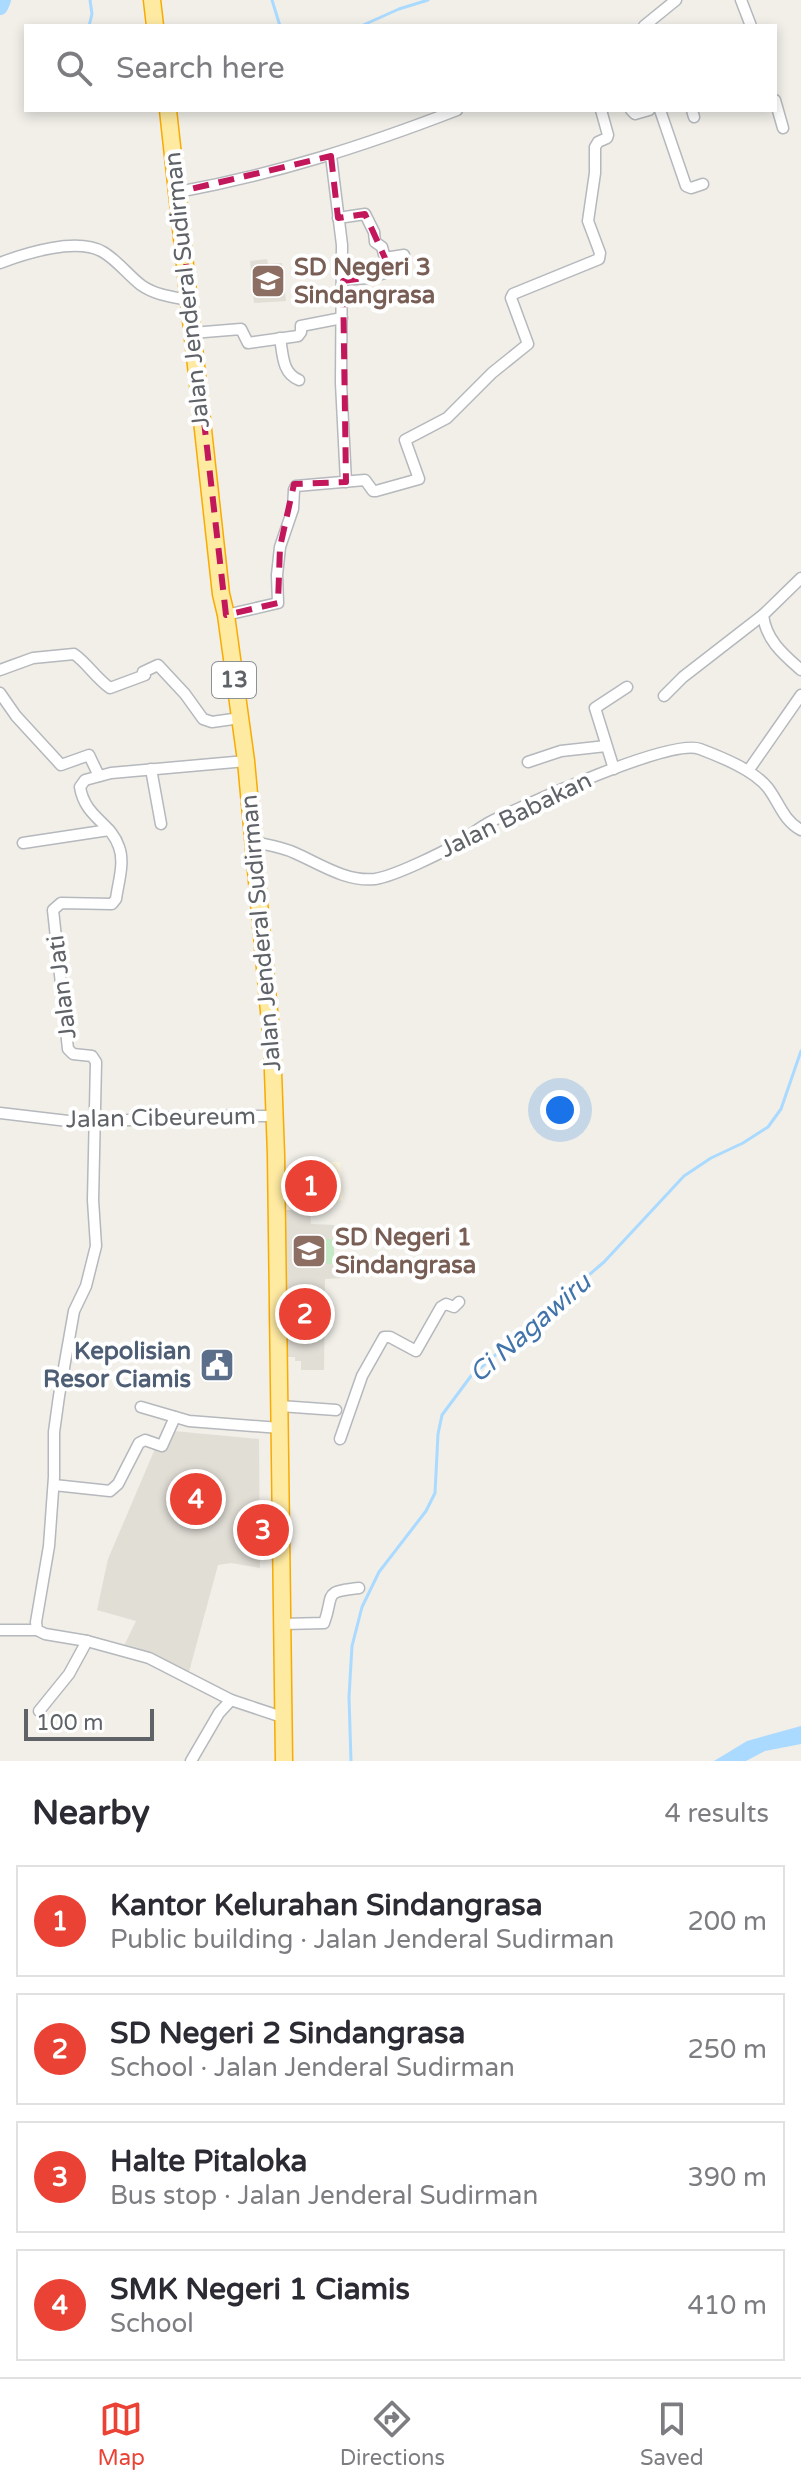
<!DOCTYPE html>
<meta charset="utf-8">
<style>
:root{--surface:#fff;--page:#f7f7f7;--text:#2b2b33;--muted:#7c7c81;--line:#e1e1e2;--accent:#ea4335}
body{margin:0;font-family:"Varela Round",sans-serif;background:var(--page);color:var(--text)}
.scale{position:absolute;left:24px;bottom:20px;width:130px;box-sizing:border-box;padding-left:8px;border:4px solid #5f6368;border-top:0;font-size:22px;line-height:28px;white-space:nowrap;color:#5f6368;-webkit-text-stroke:6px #fff;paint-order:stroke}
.you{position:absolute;left:560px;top:1110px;width:28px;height:28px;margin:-20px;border:6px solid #fff;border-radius:50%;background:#1a73e8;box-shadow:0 0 0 12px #1a73e833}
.badge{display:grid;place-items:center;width:52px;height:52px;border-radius:50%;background:var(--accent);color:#fff;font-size:26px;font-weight:700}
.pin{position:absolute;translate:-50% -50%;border:4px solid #fff;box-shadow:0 2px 8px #0006}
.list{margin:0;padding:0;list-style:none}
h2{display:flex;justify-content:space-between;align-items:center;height:104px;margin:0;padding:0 32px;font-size:34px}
h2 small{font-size:26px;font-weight:400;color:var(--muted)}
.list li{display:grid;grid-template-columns:52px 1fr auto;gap:24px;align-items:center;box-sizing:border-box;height:112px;margin:0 16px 16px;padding:0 16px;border:2px solid var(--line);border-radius:0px}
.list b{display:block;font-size:30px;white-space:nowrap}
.list p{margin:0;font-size:26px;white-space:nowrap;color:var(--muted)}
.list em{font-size:26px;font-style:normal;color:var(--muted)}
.icon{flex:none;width:44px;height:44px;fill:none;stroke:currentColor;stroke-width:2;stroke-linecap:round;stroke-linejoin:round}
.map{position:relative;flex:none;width:801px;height:1761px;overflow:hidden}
.search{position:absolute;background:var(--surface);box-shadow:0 4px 12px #0003;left:24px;right:24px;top:24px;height:88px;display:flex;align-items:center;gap:20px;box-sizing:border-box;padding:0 28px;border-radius:0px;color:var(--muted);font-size:30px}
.sheet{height:616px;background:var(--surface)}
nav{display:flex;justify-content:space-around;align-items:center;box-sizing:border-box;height:112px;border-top:2px solid var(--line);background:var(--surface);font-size:22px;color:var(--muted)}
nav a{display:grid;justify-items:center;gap:4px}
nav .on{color:var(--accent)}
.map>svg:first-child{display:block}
.commercial{fill:#fef7e0}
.education{fill:#e1ded6}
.green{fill:#c5e8c5}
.water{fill:#aadaff}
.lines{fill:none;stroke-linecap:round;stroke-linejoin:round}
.stream{stroke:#aadaff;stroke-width:3}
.river{stroke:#aadaff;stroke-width:16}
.minor-casing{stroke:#b5b8bc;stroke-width:13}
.trunk-casing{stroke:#f9ab00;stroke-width:19}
.minor{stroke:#fff;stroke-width:10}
.trunk{stroke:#feeaa1;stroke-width:16}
.marked{fill:none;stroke:#c2185b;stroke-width:6;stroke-dasharray:16 10;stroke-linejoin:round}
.labels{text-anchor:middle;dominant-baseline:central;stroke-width:8;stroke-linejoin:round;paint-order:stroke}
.shield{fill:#fff;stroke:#8f9295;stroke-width:2}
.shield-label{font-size:22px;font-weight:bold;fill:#5f6368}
.education-label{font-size:24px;font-weight:bold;fill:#785e54;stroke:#fff;text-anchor:start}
.street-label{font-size:24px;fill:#5f6368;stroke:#fff}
.service-label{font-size:24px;font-weight:bold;fill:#4e5e75;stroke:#fff;text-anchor:end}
.water-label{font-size:26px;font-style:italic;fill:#4174aa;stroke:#fff}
</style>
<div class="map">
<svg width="801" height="1761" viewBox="0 0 801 1761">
<rect width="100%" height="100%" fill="#f1efe8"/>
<!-- commercial -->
<polygon class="commercial" points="307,1162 340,1162 343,1200 332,1203 311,1204 310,1210 282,1211 281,1172 306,1172"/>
<!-- education -->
<g class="education">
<polygon points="267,259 268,264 282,263 286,301 254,303 250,261"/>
<polygon points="286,1210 310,1210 311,1224 334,1225 334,1263 345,1264 345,1278 325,1279 324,1370 301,1370 301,1361 295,1361 295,1357 286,1357"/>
<polygon points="163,1430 259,1439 260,1568 231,1563 218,1565 189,1672 121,1652 136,1621 97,1610 108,1559"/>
</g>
<!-- green -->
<polygon class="green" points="316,1239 334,1239 334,1264 316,1263"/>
<!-- water -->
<polygon class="water" points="801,1726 801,1744 765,1751 746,1761 714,1761 747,1741"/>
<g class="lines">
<!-- stream -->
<g class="stream">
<polyline points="272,0 280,26"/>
<polyline points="89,26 92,14 90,0"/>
<polyline points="361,26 399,9 428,0"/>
<polyline points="351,1761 349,1697 352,1646 362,1607 379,1572 426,1511 435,1493 438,1434 442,1415 471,1376 604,1262 684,1176 711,1158 743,1143 768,1127 781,1109 801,1051"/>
</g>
<!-- river -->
<polyline class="river" points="0,7 3,0"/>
<!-- minor casing -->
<g class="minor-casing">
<g id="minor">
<polyline points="741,0 751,26"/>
<polyline points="644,26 676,0"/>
<polyline points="775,100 783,128"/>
<polyline points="631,110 635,114 649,110"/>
<polyline points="660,110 686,186 691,188 703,184"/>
<polyline points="692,110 694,117"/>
<polyline points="331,156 342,245 341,383 346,482"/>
<path d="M 178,192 C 276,174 364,146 457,110"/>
<polyline points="338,218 365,214 374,232 375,242 382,247 385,258 404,255"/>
<path d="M 0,263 C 26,253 77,237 103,252 C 117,260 128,275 141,285 C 155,295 172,297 188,300"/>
<polyline points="343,280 368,278 388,272 389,262 385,258"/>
<polyline points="192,333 241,329 248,343 298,336 301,332 301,326 342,318"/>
<path d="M 280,338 C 283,355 282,373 299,380"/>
<path d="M 801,578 L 763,615 C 766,640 783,654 801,670"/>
<polyline points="226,615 278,603 277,575 280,547 293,509 294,490 296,486 365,480 373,491 376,491 419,479 405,440 447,418 492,373 528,344 511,298 513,294 599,259 600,253 588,221 595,173 595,147 598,142 607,138 608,135 601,110"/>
<path d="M 0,670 L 33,658 L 74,654 C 87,663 96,678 110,688 L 145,675 L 143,672 L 158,665 L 185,694 L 203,719 L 212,722 L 240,718"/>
<polyline points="0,693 16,716 61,765 89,755 99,776"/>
<polyline points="664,696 683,677 763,615"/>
<path d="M 246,761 L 111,773 L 85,780 L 80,787 C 85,818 111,822 119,847 C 125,863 118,883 116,899 L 112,904 L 61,903 L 53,910 L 68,1049 L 73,1054 L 92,1056 L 96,1062 L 93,1200 L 96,1246 L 86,1286 L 74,1311 L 59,1396 L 54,1432 L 54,1477 L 49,1546 L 36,1622 L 37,1630 L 45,1634 L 87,1641 L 149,1658 L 231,1700 L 282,1717"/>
<polyline points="528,762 561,751 606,746"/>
<polyline points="151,769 161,824"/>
<polyline points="614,769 595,708 627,687"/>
<polyline points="748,771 801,695"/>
<path d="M 254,842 C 268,845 282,847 295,853 C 320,864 346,882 375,879 C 395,876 441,853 459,843 C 471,835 481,826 494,820 C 527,804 671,738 700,749 C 721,757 754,770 768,788 C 780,804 783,820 801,830"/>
<polyline points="23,843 109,830"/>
<polyline points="0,1113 68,1121 95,1122 199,1116 275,1116"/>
<polyline points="280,1406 336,1410"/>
<polyline points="141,1407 189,1421 280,1428"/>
<polyline points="340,1439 362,1376 384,1337 390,1337 416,1351 441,1307 446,1304 454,1307 459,1302"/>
<polyline points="54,1485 110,1491 118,1484 139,1443 145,1440 162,1446 175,1417"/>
<path d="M 283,1624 L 324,1623 C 335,1594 321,1592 359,1588"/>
<polyline points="0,1630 37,1630"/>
<polyline points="39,1711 69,1674 87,1641"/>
<polyline points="191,1761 219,1713 231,1700"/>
</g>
</g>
<!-- trunk casing -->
<g class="trunk-casing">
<g id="trunk">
<polyline points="152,0 155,26"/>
<polyline points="168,110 221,594 226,615 246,761 272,1044 276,1155 284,1761"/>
</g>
</g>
<!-- minor -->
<use href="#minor" class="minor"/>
<!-- trunk -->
<use href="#trunk" class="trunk"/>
</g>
<!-- marked area -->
<path class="marked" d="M 331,156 L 338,218 L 365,214 L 389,267 L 379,276 L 343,281 L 346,482 L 294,484 L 280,547 L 278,603 L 226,615 L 178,192 Z"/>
<!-- icons -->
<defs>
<g id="school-square" transform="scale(1.8)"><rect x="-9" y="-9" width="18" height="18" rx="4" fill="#8d6e63" stroke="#fff"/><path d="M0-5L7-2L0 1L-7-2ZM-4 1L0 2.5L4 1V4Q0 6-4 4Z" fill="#fff"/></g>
<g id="civic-square" transform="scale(1.8)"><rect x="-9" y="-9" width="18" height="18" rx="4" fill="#5c6f8a" stroke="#fff"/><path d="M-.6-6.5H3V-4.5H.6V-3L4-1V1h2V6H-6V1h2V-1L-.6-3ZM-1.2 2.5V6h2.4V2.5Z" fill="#fff"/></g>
</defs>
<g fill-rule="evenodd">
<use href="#school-square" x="268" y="281"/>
<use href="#school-square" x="309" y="1251"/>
<use href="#civic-square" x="217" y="1365"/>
</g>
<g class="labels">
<!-- shield labels -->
<rect class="shield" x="212" y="662" width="44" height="36" rx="6"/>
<g class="shield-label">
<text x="234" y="680">13</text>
</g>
<!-- education labels -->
<g class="education-label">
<text x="294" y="267">SD Negeri 3<tspan x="294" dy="28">Sindangrasa</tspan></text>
<text x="335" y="1237">SD Negeri 1<tspan x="335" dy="28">Sindangrasa</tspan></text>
</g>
<!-- street labels -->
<g class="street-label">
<text transform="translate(187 290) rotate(-96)">Jalan Jenderal Sudirman</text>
<text transform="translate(516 815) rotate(-26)">Jalan Babakan</text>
<text transform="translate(261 933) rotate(-95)">Jalan Jenderal Sudirman</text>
<text transform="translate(62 987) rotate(-97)">Jalan Jati</text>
<text transform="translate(161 1118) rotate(-1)">Jalan Cibeureum</text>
</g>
<!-- service labels -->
<g class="service-label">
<text x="191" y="1351">Kepolisian<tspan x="191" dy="28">Resor Ciamis</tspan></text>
</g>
<!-- water labels -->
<g class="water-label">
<text transform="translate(530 1328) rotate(-41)">Ci Nagawiru</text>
</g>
</g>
</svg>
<div class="scale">100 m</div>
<div class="you"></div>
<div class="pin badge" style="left:311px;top:1186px">1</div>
<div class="pin badge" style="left:305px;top:1314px">2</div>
<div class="pin badge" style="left:263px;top:1530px">3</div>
<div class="pin badge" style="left:196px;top:1499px">4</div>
<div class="search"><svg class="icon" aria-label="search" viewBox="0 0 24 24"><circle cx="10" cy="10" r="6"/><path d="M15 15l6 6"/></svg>Search here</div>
</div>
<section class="sheet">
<h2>Nearby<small>4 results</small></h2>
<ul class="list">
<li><span class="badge">1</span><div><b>Kantor Kelurahan Sindangrasa</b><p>Public building · Jalan Jenderal Sudirman</p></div><em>200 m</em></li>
<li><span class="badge">2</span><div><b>SD Negeri 2 Sindangrasa</b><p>School · Jalan Jenderal Sudirman</p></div><em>250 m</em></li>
<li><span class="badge">3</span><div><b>Halte Pitaloka</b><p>Bus stop · Jalan Jenderal Sudirman</p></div><em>390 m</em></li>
<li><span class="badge">4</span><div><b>SMK Negeri 1 Ciamis</b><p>School</p></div><em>410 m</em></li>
</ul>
</section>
<nav>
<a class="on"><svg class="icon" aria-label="map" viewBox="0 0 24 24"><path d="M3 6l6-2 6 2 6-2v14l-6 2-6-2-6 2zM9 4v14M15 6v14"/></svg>Map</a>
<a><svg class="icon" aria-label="directions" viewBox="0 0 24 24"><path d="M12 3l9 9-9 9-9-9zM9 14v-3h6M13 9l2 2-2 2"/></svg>Directions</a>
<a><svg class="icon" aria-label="saved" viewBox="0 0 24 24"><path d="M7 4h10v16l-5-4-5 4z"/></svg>Saved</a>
</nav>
